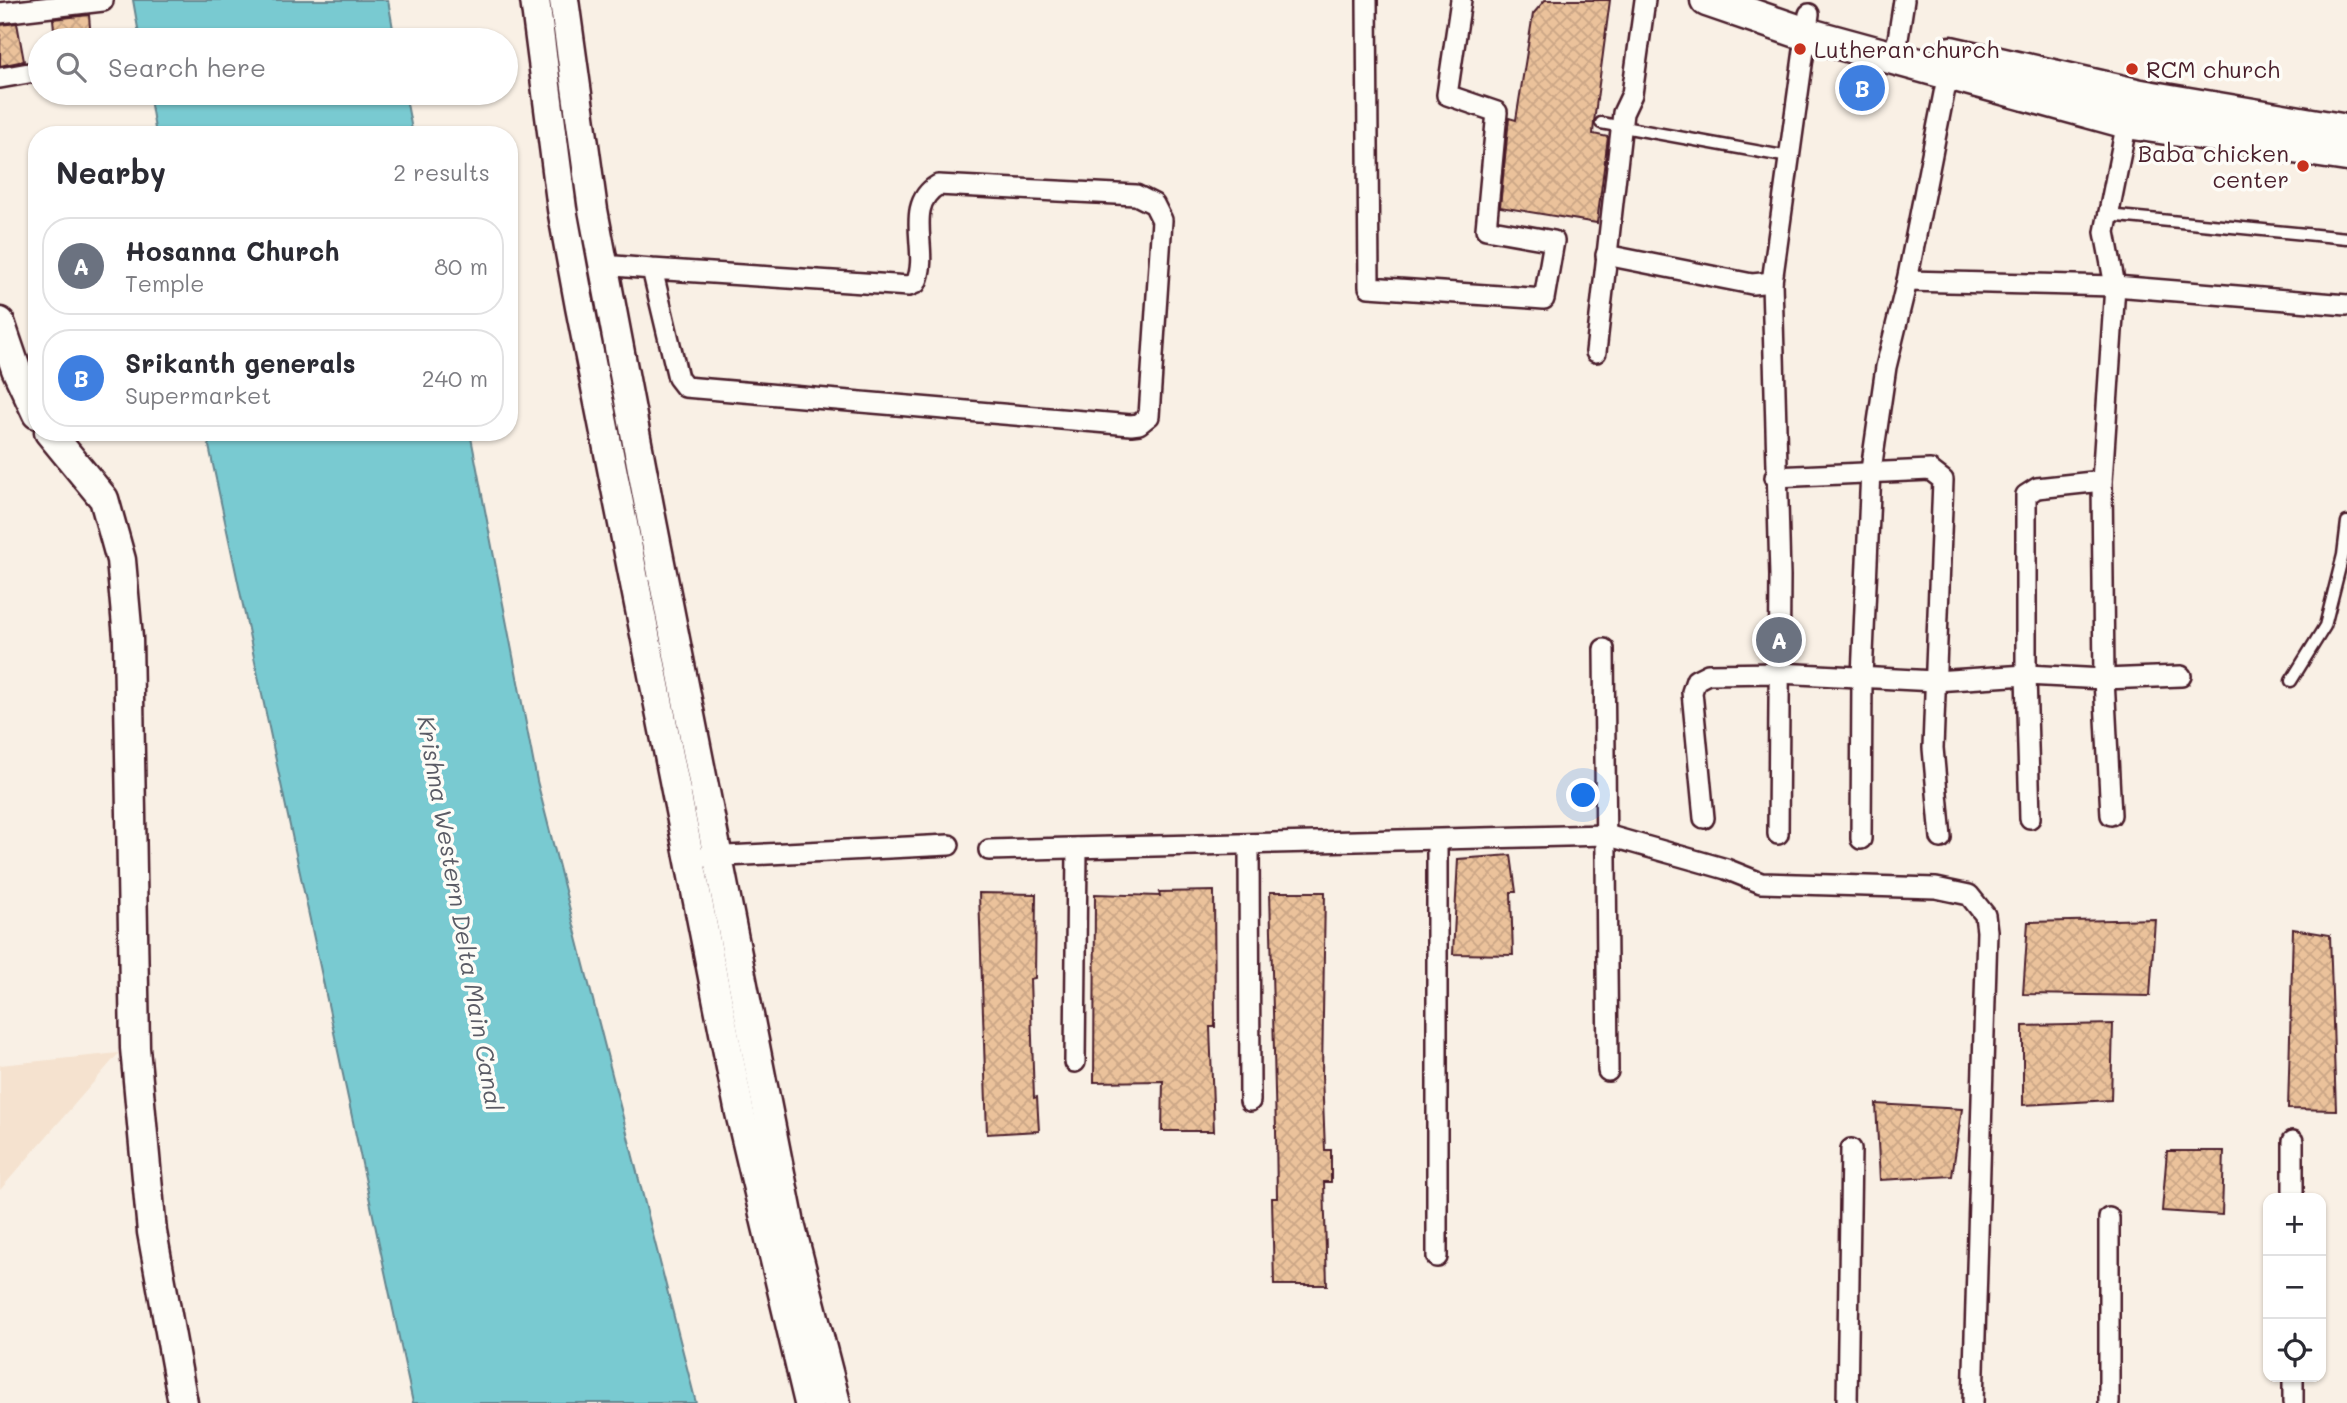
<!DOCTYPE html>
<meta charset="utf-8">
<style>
:root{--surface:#fff;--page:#f2f2f3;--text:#2b2b33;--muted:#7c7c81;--line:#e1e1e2;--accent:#b45309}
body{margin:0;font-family:Mali,sans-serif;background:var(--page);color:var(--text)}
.controls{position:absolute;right:21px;bottom:21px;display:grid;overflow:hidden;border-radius:14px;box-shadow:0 2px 5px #0004}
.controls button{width:63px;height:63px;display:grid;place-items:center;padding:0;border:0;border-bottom:2px solid var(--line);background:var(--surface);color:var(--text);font:35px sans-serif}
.you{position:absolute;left:1584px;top:796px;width:24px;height:24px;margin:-18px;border:5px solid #fff;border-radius:50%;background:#1a73e8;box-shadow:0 0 0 10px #1a73e833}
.badge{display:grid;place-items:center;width:46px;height:46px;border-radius:50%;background:var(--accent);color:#fff;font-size:23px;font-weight:700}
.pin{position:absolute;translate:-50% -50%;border:4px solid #fff;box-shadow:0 2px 7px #0006}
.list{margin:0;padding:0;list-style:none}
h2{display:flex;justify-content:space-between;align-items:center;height:91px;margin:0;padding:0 28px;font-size:30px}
h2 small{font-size:23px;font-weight:400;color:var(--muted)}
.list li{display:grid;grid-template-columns:46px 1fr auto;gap:21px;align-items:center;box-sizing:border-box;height:98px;margin:0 14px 14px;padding:0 14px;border:2px solid var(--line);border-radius:28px}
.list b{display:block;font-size:26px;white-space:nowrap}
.list p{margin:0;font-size:23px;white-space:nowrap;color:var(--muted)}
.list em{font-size:23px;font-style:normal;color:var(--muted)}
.icon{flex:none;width:38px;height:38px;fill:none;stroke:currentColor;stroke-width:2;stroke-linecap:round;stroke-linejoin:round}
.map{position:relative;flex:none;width:2347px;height:1403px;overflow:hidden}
.search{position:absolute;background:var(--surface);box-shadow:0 2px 5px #0004;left:28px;top:28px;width:490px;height:77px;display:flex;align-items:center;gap:18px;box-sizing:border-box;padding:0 24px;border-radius:38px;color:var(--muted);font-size:26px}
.panel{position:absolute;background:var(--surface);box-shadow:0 2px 5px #0004;left:28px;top:126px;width:490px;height:315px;border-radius:28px}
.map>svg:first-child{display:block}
.built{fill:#f5e2cf}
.water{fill:#79cad1;stroke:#66868f;stroke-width:2}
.building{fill:url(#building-cross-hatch);stroke:#4a1f2b;stroke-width:2}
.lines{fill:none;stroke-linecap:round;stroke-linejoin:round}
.lane-casing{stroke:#4a1f2b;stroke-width:15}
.street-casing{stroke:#4a1f2b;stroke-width:24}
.secondary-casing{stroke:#4a1f2b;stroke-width:33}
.primary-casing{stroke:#4a1f2b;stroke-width:37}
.lane{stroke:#fdfcf7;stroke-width:10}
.street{stroke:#fdfcf7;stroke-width:19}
.secondary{stroke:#fdfcf7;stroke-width:28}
.primary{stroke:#fdfcf7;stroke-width:32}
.poi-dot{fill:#c8321e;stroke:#fdfcf7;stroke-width:2.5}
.labels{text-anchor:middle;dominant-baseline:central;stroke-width:7;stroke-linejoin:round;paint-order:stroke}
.poi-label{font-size:23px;fill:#4a1f2b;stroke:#fdfcf7;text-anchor:start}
.water-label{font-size:24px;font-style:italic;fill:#5a5b65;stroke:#fdfcf7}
</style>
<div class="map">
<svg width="2347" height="1403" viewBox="0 0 2347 1403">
<defs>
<pattern id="building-cross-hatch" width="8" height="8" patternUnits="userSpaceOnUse" patternTransform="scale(1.75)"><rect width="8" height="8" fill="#ebc29b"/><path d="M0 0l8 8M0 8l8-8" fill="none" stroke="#cba686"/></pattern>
</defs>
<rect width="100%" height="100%" fill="#f9f0e5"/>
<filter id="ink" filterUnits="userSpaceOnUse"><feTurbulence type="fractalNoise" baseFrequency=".0143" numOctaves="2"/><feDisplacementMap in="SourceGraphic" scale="14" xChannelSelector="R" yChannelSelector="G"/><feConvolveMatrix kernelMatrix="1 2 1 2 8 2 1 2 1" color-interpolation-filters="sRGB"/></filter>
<g filter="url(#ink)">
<!-- built -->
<polygon class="built" points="119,1053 0,1190 0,1065"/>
<!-- water -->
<g class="water">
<polygon points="133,0 388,0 395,40 140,40"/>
<polygon points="149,93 405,93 413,135 156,135"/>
<polygon points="206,432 470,432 537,781 696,1403 413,1403"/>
</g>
<!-- building -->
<g class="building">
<polygon points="1545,0 1610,0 1594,122 1593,134 1608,137 1597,223 1500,207 1509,118 1516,120 1533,14"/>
<polygon points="89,15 91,40 55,40 53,19"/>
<polygon points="17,23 24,61 0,66 0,25"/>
<polygon points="1511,855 1516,892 1511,892 1513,955 1453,954 1458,859"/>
<polygon points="1214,891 1215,1027 1210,1027 1214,1131 1162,1131 1163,1081 1094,1082 1095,894 1160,896 1159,892"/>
<polygon points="1270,892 1325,892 1322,1075 1325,1150 1331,1150 1331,1182 1324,1182 1327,1285 1274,1285 1272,1198 1277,1198 1276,1131"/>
<polygon points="979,893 1036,894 1035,978 1030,979 1034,1098 1037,1097 1039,1131 987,1134"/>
<polygon points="2155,919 2150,996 2023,994 2028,922"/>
<polygon points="2293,929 2330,935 2336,1110 2288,1109"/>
<polygon points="2113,1024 2111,1100 2023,1105 2023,1026"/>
<polygon points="1876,1104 1962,1109 1952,1176 1880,1180"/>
<polygon points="2167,1151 2224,1151 2222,1215 2162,1211"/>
</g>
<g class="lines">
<!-- lane casing -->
<g class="lane-casing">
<g id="lane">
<polyline points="1601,123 1789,157"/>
<polyline points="2107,215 2347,238"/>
<polyline points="2291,681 2325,626 2343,555 2347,522"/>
</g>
</g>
<!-- street casing -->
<g class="street-casing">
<g id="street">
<polyline points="1367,0 1369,287 1544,299 1554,241 1486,229 1497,112 1447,95 1461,0"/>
<polyline points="0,13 103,1"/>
<polyline points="1891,57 1898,39 1904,0"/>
<polyline points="0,78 40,71"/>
<polyline points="1606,255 1752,284 1772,282"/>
<path d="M 603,265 L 652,269 L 678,378 L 685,387 L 1131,425 L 1139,424 L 1149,416 L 1162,220 L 1154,204 L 1136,195 L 938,185 C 902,206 931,252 916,283 L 909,286 L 652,269"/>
<polyline points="1907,281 2115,286 2347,305"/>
<polyline points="1596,352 1623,113 1632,94 1645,0"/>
<polyline points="1775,477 1930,470 1943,480 1933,748 1941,838"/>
<polyline points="1604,649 1608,1071"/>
<polyline points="2111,815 2104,679 2102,481 2115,286 2105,232 2127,122"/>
<polyline points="1704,818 1692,692 1696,680 1708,674 1779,673 1935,681 2026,675 2104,679 2181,676"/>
<polyline points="2030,818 2026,675 2026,495 2037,488 2102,481"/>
<polyline points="1778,834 1780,576 1772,282 1809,14"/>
<polyline points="1861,839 1862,677 1871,470 1886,367 1907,281 1948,73"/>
<polyline points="1249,844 1250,1101"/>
<polyline points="989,850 1606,835 1726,869 1761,883 1936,888 1969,895 1985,915 1987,931 1973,1403"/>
<polyline points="706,857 949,845"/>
<polyline points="1075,1062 1077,848"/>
<polyline points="2293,1141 2293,1198"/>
<polyline points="1437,1257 1437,840"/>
<polyline points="2293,1377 2293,1403"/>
<polyline points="1847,1403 1851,1149"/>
<polyline points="2109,1403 2109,1218"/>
</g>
</g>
<!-- secondary casing -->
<g class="secondary-casing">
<g id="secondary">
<polyline points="535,0 562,209 580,307 740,1113 809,1403"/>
<polyline points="564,0 593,210 652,522 790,1224 836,1403"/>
<polyline points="0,322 16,369 37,414"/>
<polyline points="49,432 104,499 121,560 128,638 135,1048 152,1232 183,1403"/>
</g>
</g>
<!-- primary casing -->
<g class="primary-casing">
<g id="primary">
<polyline points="1707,0 1806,34 2127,122 2347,155"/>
<polyline points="1951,53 2141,96 2347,131"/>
</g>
</g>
<!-- lane -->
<use href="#lane" class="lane"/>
<!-- street -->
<use href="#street" class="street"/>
<!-- secondary -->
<use href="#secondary" class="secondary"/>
<!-- primary -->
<use href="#primary" class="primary"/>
</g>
</g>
<!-- markers -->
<g class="poi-dot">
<circle cx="1800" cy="49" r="7"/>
<circle cx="2132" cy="69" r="7"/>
<circle cx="2303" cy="166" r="7"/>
</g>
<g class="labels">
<!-- poi labels -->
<g class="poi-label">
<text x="1814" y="49">Lutheran church</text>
<text x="2146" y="69">RCM church</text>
<text x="2289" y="153" text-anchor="end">Baba chicken<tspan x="2289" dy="26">center</tspan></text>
</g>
<!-- water labels -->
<g class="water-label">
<text transform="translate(461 913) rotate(80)">Krishna Western Delta Main Canal</text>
</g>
</g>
</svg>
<div class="controls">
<button>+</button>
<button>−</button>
<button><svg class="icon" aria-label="locate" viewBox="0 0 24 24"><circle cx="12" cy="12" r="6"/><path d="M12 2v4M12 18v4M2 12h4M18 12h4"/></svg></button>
</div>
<div class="you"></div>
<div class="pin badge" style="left:1779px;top:640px;background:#6b7280">A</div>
<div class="pin badge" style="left:1862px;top:88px;background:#3f7fe0">B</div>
<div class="search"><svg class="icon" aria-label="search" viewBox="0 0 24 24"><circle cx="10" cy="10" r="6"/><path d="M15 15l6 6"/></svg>Search here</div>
<section class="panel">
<h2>Nearby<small>2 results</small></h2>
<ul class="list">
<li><span class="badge" style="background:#6b7280">A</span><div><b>Hosanna Church</b><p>Temple</p></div><em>80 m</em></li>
<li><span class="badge" style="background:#3f7fe0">B</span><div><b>Srikanth generals</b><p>Supermarket</p></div><em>240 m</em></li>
</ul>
</section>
</div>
